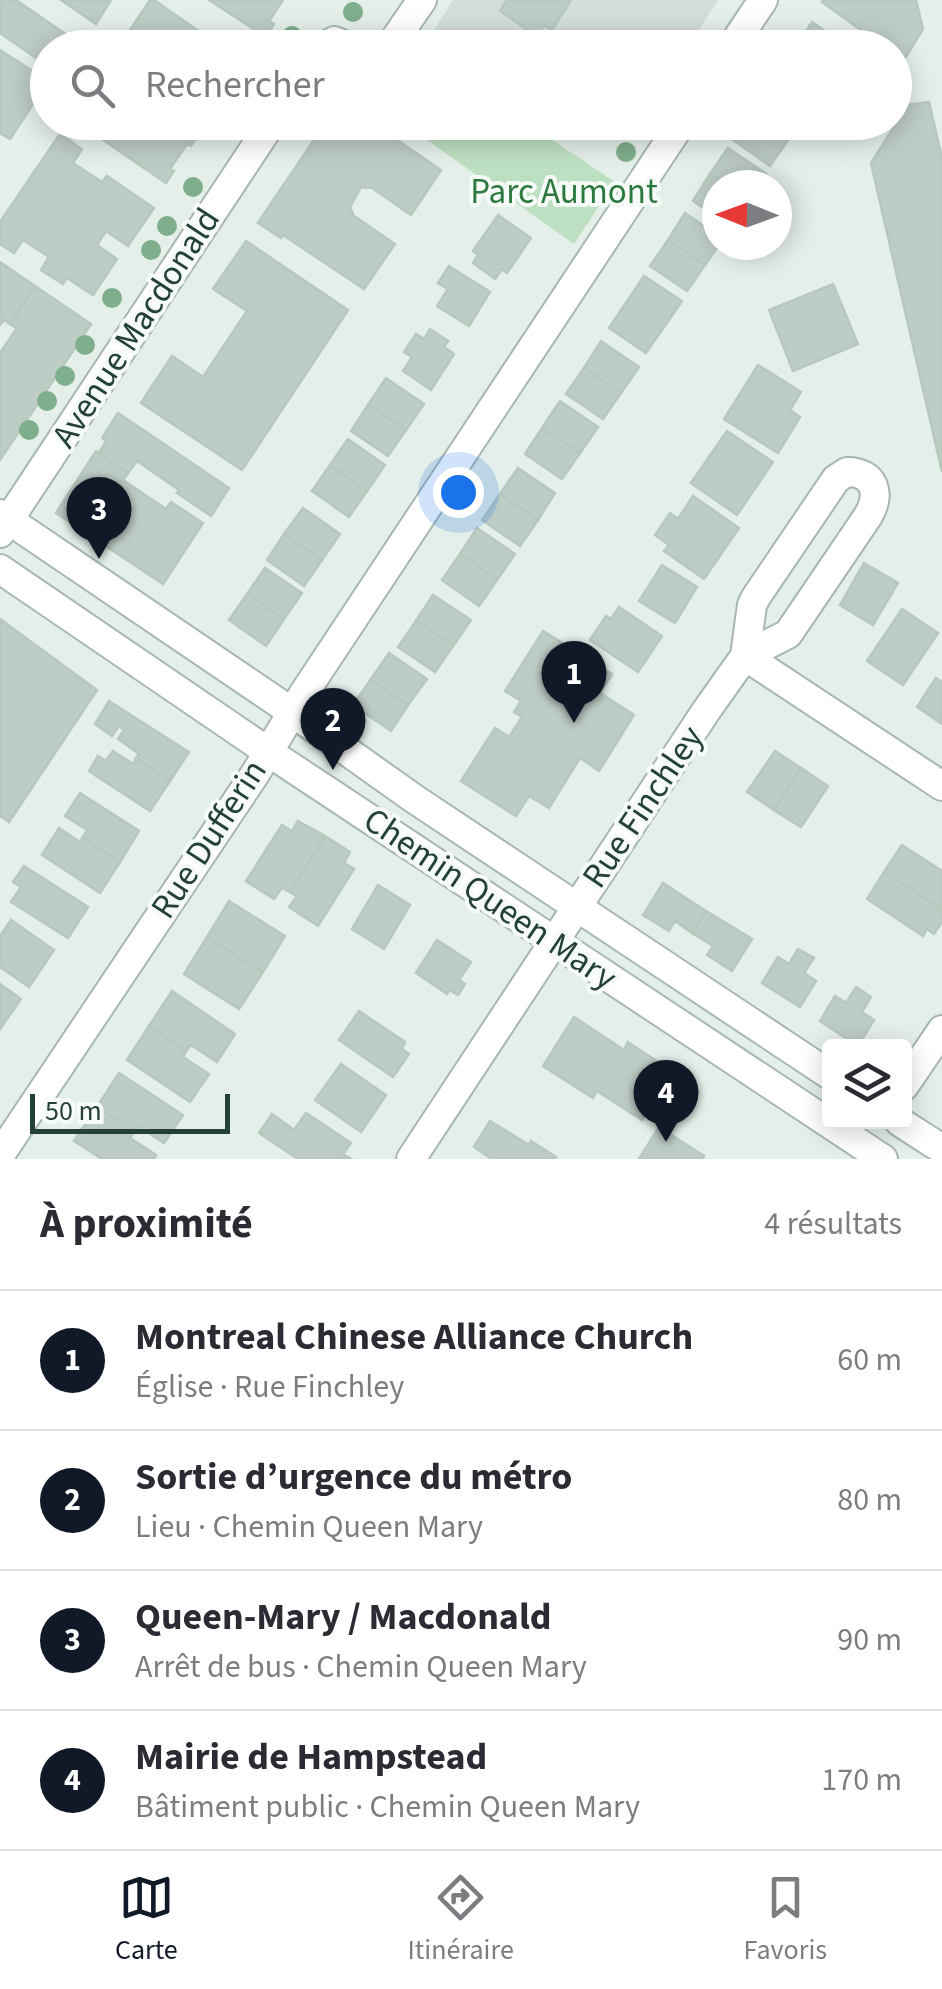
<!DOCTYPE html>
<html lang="fr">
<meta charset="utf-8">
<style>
:root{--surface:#fff;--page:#f2f2f3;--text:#2b2b33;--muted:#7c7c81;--line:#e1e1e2;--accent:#111827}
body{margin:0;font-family:"Source Sans 3",sans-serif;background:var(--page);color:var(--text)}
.controls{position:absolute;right:30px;bottom:30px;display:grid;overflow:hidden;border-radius:10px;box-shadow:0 5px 25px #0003}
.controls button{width:90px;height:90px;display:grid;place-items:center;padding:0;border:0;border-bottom:2px solid var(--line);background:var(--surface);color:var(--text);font:50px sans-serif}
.compass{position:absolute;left:702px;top:170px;width:90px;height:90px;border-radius:50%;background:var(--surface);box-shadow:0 5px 25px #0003;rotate:271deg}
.scale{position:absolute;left:30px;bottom:25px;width:200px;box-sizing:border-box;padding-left:10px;border:5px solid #234135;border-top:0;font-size:28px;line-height:35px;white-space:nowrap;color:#234135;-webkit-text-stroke:8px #f6fbf8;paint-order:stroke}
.you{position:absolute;left:458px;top:492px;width:35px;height:35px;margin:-25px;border:8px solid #fff;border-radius:50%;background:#1a73e8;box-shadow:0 0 0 15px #1a73e833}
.badge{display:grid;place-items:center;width:65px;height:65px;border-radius:50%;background:var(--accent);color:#fff;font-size:32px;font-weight:700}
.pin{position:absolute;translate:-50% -82px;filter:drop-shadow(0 2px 5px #0008)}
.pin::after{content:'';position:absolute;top:52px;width:35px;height:30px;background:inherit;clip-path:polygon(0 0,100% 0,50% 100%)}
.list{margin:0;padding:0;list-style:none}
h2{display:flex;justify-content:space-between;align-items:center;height:130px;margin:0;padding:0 40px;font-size:42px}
h2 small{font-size:32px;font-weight:400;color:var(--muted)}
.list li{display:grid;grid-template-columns:65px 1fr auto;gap:30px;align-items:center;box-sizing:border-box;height:140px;padding:0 40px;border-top:2px solid var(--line)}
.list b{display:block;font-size:38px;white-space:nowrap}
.list p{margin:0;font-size:32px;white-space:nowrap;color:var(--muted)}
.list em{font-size:32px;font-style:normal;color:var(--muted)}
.icon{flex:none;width:55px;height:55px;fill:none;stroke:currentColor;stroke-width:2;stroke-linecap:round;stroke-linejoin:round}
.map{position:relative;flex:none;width:942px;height:1159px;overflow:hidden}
.search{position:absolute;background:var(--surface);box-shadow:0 5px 25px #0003;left:30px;right:30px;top:30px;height:110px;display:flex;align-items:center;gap:25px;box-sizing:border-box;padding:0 35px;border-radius:55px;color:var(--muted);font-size:38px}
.sheet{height:690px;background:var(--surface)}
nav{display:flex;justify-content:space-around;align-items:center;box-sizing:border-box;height:140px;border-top:2px solid var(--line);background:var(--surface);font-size:28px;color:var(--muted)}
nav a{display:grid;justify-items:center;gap:5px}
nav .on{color:var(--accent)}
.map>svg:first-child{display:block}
.built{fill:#d3ded8}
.green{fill:#bee0c2}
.building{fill:#bdccc4;stroke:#b7c8bf;stroke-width:2.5}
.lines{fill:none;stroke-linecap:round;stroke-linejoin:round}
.minor-casing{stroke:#a7b7af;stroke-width:32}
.minor{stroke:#fff;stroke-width:28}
.tree{fill:#7fae8c}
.labels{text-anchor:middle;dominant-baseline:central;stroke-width:8;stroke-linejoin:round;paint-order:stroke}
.park-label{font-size:35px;fill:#2c7940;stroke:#f6fbf8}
.street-label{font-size:35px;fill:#234135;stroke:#f6fbf8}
</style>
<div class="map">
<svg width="942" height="1159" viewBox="0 0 942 1159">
<rect width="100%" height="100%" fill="#e5efe9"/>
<!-- built -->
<polygon class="built" points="453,0 718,0 688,47 423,48"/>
<!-- green -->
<polygon class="green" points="403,123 527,123 615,182 574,244"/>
<!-- building -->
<g class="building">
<polygon points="0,0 16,0 80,44 77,48 48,48 48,66 0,33"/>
<polygon points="61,0 111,0 96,24"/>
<polygon points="150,0 154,0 223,48 118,48"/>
<polygon points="209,0 283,0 269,21 274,24 266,37"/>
<polygon points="507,0 571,0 552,30 544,25 537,36 500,11"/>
<polygon points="823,0 916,0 923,29 904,60 894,53 894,48 886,48 822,2"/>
<polygon points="812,22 849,48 795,48"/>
<polygon points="0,50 48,81 10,139 0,133"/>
<polygon points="929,102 942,158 942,472 871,163 908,105"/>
<polygon points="77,122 182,122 199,134 191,146 187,144 170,169 174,171 166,183"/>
<polygon points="326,122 371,122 441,170 411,215 372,188 361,187 350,207 354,216 395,244 364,289 283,235 281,238 258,223"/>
<polygon points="745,122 763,122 788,140 770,166 733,140"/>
<polygon points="763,122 800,122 788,140"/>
<polygon points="60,134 82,149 73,163 102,182 107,176 154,208 128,246 106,231 97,245 117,259 93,295 67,278 63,284 41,270 49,257 23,240 14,253 0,244 0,222"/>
<polygon points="728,148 766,174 758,185 726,185 710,174"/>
<polygon points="710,174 726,185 717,185 717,217 693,201"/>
<polygon points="685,213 717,235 719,245 705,265 668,240"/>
<polygon points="498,215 531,238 507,273 502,269 495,279 473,263 478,255 473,251"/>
<polygon points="668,240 705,265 687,291 650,266"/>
<polygon points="246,241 348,310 242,470 141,403 172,356 203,377 247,311 213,289"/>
<polygon points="0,262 35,286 10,324 4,320 0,325"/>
<polygon points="449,266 490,292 469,326 437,306 448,289 438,283"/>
<polygon points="644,276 682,301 646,353 609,328"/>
<polygon points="833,284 858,344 793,371 769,310"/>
<polygon points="35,286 91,324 0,460 0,353 17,328 10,324"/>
<polygon points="430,329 448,341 444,347 454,354 431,390 403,371 412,357 404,352 416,334 424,339"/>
<polygon points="601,341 639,367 621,393 584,368"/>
<polygon points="758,365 801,392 790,410 800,417 778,453 724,419"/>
<polygon points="584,368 621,393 603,419 566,394"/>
<polygon points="386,378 424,404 406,430 368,405"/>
<polygon points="560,401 598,427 580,453 542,428"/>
<polygon points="368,405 406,430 388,456 351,431"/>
<polygon points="118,413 229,488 211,516 177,493 179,490 137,461 128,473 99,453 106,441 102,438"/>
<polygon points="542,428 580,453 562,479 525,454"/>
<polygon points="727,431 773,462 737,515 691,483"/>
<polygon points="348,439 385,465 367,491 330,465"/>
<polygon points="96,451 128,473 123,480 166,509 171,502 203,523 163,584 56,513"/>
<polygon points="330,465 367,491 349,517 312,491"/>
<polygon points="518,468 555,493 538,520 500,494"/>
<polygon points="500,494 538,520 520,546 482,520"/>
<polygon points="693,496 739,528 704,579 664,551 669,545 655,535 670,513 678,519"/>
<polygon points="303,508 340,534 322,560 284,534"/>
<polygon points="477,528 515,554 497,580 460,554"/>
<polygon points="284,534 322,560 304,586 267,560"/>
<polygon points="460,554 497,580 479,606 442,580"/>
<polygon points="864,563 898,583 873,625 840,605"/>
<polygon points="662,565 697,587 675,623 639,601"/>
<polygon points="265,568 302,593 284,619 247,594"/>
<polygon points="247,594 284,619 266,646 229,620"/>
<polygon points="433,595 471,620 453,646 416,621"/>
<polygon points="619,607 662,636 638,672 590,640 606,616 611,619"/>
<polygon points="902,609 938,633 903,685 867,661"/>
<polygon points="0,619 97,690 9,822 0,816"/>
<polygon points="416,621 453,646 435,672 398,647"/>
<polygon points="543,631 612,674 600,693 634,715 599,771 580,758 549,808 529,796 516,816 461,781 495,728 509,737 522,717 514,712 521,701 505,691"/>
<polygon points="389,653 427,679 408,705 371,679"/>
<polygon points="936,678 942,682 942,724 917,707"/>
<polygon points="371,679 408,705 391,731 353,705"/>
<polygon points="109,701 189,752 170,781 136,758 139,754 118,739 124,730 119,726 112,736 95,724"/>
<polygon points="113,751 133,764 136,758 170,781 150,811 89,771 98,756 106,761"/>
<polygon points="775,751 801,768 774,810 747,792"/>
<polygon points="801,768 828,786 801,827 774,810"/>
<polygon points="80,793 139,831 120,862 83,837 87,830 65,816"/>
<polygon points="298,821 325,836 290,892 282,888 274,899 246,881 282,825 292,831"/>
<polygon points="59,828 80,842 83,837 120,862 100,893 42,855"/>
<polygon points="325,836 350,852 344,863 354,869 318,926 289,907 297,896 290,892"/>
<polygon points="902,845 942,871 942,910 884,872"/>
<polygon points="24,866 88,907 68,938 11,902 21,887 13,882"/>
<polygon points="884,872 942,910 942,922 934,934 927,929 923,936 867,899"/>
<polygon points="663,883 706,911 692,933 675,921 669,931 643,915"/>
<polygon points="378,885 410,905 384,949 352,929"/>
<polygon points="229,901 285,936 263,972 207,937"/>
<polygon points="706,911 752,939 732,971 707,955 713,946 692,933"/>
<polygon points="11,920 54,950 29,987 0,967 0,936"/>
<polygon points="207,937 263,972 239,1009 184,974"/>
<polygon points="437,940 471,962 459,980 465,984 458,995 449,990 447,994 416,973"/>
<polygon points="798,949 814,958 804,973 816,981 800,1007 762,983 778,957 789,964"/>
<polygon points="0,984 21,999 0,1029"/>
<polygon points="856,987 871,997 862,1012 874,1020 858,1046 820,1021 835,996 846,1003"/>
<polygon points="172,991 235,1034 217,1062 191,1045 186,1051 149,1026"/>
<polygon points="359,1011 405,1042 402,1049 409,1054 393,1077 339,1040"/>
<polygon points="574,1017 624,1050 628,1042 673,1072 642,1120 597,1091 593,1098 543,1066"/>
<polygon points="149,1026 186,1051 183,1057 209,1074 190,1102 127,1060"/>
<polygon points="341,1064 386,1095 361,1132 315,1100"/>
<polygon points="119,1073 183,1115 164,1143 138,1126 134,1132 97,1107"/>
<polygon points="97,1107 134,1132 130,1138 156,1155 154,1159 102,1159 74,1141"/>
<polygon points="306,1113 351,1143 343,1154 351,1159 298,1159 259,1133 272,1114 294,1130"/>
<polygon points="490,1121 529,1145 531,1141 556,1157 554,1159 492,1159 474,1147"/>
<polygon points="659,1127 704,1156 703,1159 639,1159"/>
</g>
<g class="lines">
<!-- minor casing -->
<g class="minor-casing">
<g id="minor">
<polyline points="323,48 334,41 352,48"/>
<polyline points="389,48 422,0"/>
<polyline points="731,48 763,0"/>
<polyline points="0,514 292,712 413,798 830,1075"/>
<polyline points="0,533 272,122"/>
<polyline points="0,569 267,751 883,1159"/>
<polyline points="745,656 942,786"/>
<polyline points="904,1086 942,1030"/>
<polyline points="900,1122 942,1149"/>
<polyline points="0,1155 255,774 304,693 682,122"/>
<path d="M 411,1159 L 706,711 L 745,656 L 752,605 L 756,597 L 836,479 L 847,472 C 875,472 881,494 868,516 L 788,634 L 745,656"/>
</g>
</g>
<!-- minor -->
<use href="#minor" class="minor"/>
</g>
<!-- trees -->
<g class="tree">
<circle cx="353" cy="12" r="10"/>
<circle cx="292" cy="36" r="10"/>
<circle cx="626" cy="152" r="10"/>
<circle cx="193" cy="187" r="10"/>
<circle cx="167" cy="226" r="10"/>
<circle cx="151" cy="250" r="10"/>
<circle cx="112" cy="298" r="10"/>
<circle cx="85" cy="345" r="10"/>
<circle cx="65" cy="376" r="10"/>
<circle cx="47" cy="401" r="10"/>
<circle cx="29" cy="430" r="10"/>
</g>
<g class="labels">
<!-- park labels -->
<g class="park-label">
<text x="564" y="192">Parc Aumont</text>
</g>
<!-- street labels -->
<g class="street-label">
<text transform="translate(136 328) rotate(-57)">Avenue Macdonald</text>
<text transform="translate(643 807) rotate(-56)">Rue Finchley</text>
<text transform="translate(209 839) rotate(-57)">Rue Dufferin</text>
<text transform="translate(490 899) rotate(34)">Chemin Queen Mary</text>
</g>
</g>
</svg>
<div class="controls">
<button><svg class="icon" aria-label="layers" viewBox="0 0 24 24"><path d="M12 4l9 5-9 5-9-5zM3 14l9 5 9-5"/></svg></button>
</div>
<svg class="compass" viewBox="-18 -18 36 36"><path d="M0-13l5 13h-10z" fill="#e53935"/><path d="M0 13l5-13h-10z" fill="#7c7c81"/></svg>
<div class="scale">50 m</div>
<div class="you"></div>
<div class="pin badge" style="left:574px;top:723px">1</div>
<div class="pin badge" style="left:333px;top:770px">2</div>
<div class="pin badge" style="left:99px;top:559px">3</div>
<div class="pin badge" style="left:666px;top:1142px">4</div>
<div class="search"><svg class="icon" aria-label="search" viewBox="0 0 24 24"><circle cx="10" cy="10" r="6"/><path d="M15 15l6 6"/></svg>Rechercher</div>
</div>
<section class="sheet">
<h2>À proximité<small>4 résultats</small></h2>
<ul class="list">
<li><span class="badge">1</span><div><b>Montreal Chinese Alliance Church</b><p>Église · Rue Finchley</p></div><em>60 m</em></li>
<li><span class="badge">2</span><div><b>Sortie d’urgence du métro</b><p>Lieu · Chemin Queen Mary</p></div><em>80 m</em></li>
<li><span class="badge">3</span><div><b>Queen-Mary / Macdonald</b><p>Arrêt de bus · Chemin Queen Mary</p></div><em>90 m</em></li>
<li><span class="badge">4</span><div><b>Mairie de Hampstead</b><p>Bâtiment public · Chemin Queen Mary</p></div><em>170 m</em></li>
</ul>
</section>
<nav>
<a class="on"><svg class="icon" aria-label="map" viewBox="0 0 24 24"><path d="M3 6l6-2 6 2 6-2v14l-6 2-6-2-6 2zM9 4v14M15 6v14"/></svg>Carte</a>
<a><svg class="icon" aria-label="directions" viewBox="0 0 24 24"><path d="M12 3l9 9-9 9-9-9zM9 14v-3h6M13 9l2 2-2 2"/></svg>Itinéraire</a>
<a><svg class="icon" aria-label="saved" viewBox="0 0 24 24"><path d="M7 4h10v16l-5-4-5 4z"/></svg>Favoris</a>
</nav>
